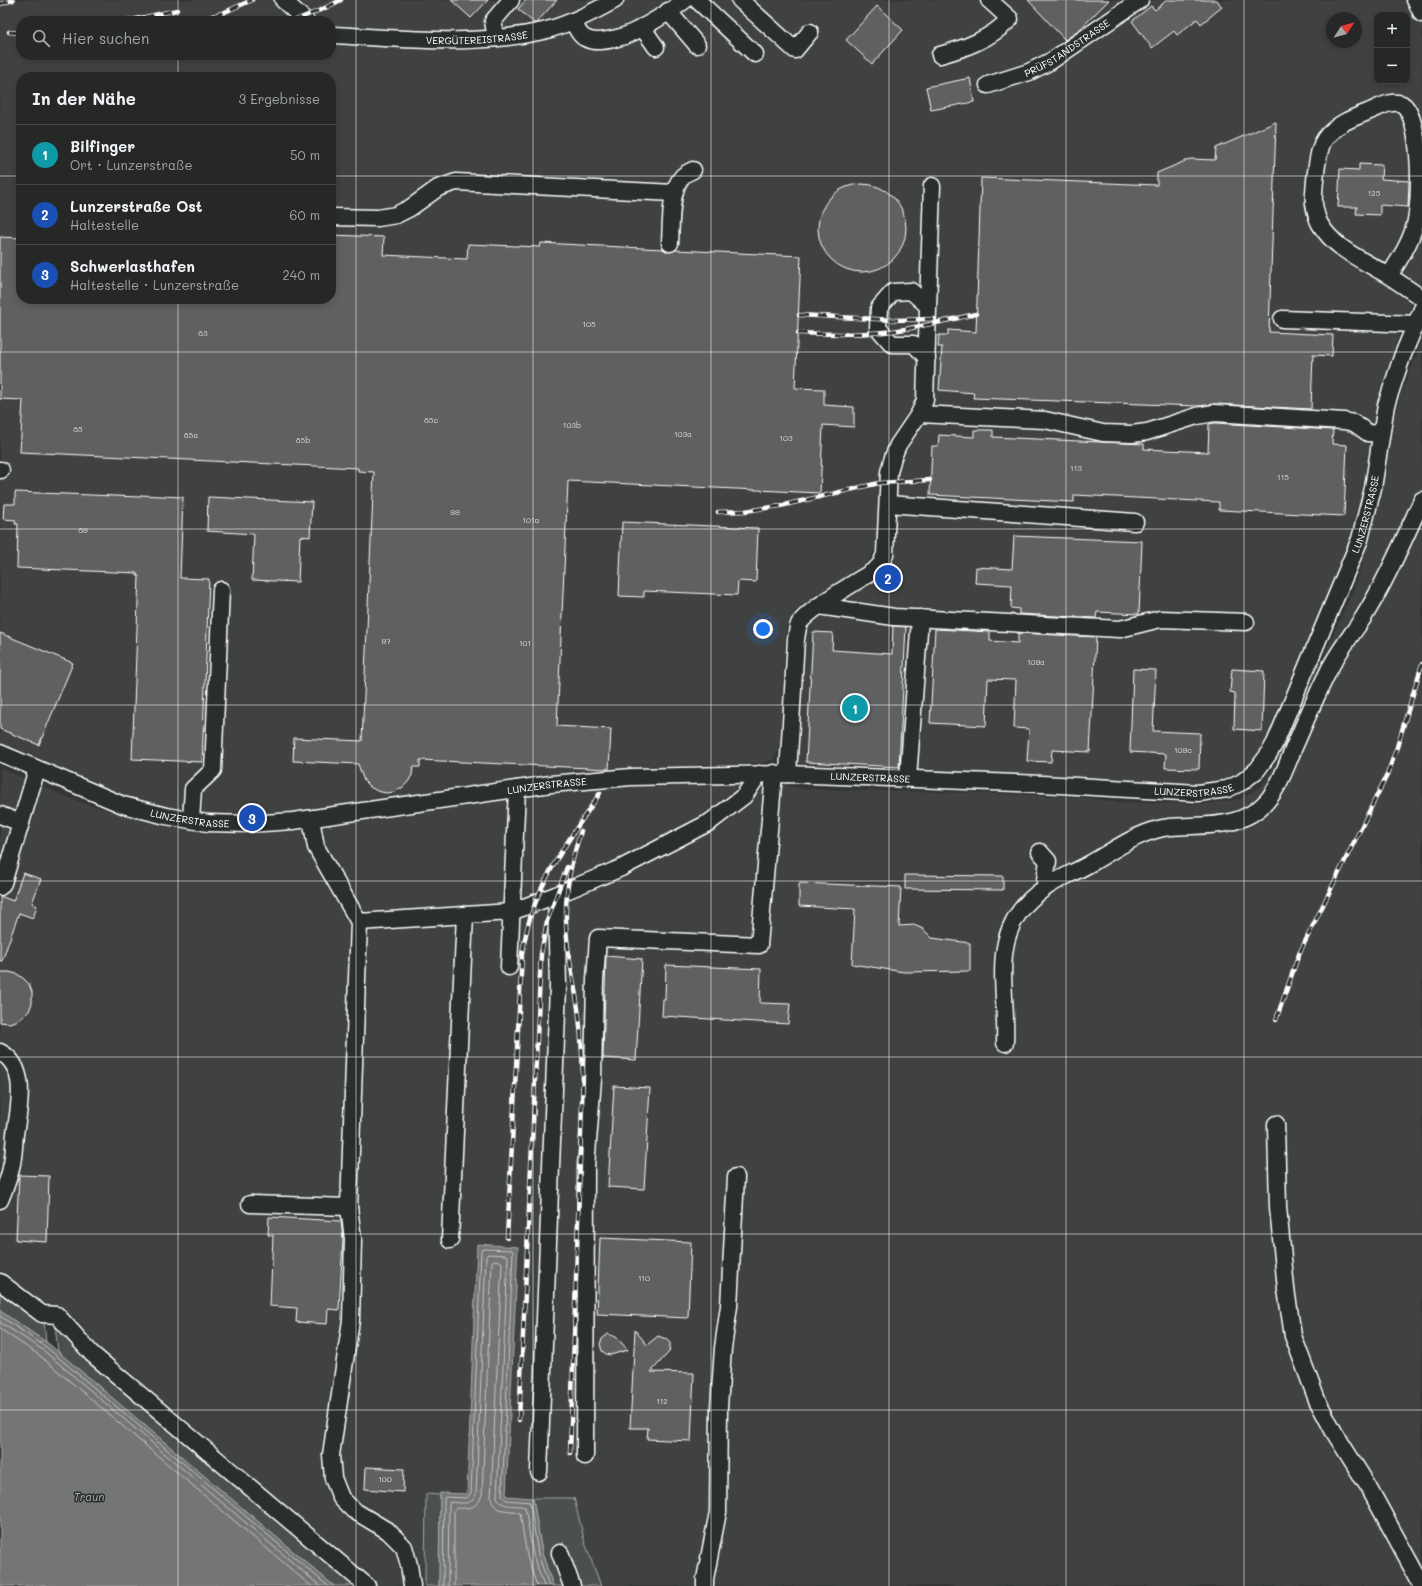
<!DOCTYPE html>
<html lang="de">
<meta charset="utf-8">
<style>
:root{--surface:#262828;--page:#2e3030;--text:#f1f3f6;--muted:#a4a6a8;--line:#424445;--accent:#8c9099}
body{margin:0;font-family:Mali,sans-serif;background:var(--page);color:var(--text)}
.controls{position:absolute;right:12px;top:12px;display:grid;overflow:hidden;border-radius:8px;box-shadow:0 2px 6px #0003}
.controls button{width:36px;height:36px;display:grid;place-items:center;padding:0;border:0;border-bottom:1px solid var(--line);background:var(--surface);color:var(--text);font:20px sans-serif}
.compass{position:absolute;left:1326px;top:12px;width:36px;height:36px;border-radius:50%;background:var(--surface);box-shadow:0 2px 6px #0003;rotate:54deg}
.you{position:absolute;left:763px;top:629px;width:14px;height:14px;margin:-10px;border:3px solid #fff;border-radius:50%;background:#1a73e8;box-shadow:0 0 0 6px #1a73e833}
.badge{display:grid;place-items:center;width:26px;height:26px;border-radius:50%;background:var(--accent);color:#fff;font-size:13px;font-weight:700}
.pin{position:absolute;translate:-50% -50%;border:2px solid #fff;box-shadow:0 1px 4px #0006}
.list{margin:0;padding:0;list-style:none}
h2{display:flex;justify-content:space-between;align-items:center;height:52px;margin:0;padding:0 16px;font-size:17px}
h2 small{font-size:13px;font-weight:400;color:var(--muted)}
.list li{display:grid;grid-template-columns:26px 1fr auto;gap:12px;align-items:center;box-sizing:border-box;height:60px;padding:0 16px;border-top:1px solid var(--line)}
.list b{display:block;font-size:15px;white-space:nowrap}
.list p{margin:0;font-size:13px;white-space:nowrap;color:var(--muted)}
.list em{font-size:13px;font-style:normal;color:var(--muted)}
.icon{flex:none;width:22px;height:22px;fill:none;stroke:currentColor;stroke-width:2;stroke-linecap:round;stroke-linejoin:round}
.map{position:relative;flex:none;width:1422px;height:1586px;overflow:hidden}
.search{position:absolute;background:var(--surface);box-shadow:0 2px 6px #0003;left:16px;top:16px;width:320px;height:44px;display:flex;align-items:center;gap:10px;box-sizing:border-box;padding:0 14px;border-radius:16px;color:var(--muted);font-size:15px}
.panel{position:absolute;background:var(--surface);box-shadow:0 2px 6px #0003;left:16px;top:72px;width:320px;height:232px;border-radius:16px}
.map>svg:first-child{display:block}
.built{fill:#404243;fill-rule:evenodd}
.green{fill:#4c4f50;stroke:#a6a7a8}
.water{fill:#737576;stroke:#abacad}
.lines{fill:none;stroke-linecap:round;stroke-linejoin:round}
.shore{stroke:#c7c8c8;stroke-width:1}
.building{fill:#5f6162;stroke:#fff}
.minor-casing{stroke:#fff;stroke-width:19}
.minor{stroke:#2a2d2e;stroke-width:16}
.rail-casing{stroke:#fff;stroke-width:4.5}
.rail{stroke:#2a2d2e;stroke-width:3;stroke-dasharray:9;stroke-linecap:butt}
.grid{fill:none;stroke:#fff;stroke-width:1;stroke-opacity:0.55}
.labels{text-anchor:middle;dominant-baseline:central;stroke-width:3;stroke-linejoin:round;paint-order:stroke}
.number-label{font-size:8px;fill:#d7d8d8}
.street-label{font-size:10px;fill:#fff;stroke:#2a2d2e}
.water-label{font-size:11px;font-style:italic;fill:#b2b3b4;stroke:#2a2d2e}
</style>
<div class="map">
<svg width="1422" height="1586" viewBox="0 0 1422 1586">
<rect width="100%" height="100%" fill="#333536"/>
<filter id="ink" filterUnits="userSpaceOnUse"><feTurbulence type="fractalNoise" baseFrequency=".025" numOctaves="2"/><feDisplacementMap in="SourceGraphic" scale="8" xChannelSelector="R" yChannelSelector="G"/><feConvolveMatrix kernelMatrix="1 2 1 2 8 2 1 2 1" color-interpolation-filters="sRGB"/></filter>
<g filter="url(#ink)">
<!-- built -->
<path class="built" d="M 0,0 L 1422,0 L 1422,278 L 1396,343 L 1382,392 L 1374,424 L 1356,525 L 1344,559 L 1268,737 L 1258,754 L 1248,766 L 1234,776 L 1221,782 L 1202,784 L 800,764 L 797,758 L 804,630 L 812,621 L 872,581 L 886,569 L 893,554 L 895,544 L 898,471 L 904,456 L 915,435 L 925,423 L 932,407 L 940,198 L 924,197 L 916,400 L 911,412 L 887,444 L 882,456 L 880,469 L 876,547 L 870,559 L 858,570 L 795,611 L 789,621 L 785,637 L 780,748 L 773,759 L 764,763 L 548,774 L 328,808 L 258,816 L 202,814 L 161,807 L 118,794 L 86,781 L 82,803 L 182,828 L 237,833 L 291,832 L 498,801 L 591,789 L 766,781 L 804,789 L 980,793 L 1079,797 L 1112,802 L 1204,804 L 1241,799 L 1262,786 L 1278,760 L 1354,588 L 1372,531 L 1382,487 L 1386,448 L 1399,399 L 1422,341 L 1422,1586 L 589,1586 L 598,1579 L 585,1543 L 574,1498 L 506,1496 L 518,1247 L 478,1244 L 467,1494 L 440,1493 L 440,1495 L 426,1494 L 425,1585 L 374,1586 L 44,1310 L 0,1277 L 0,768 L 81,803 L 85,781 L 0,745 L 0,476 L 1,476 L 2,459 L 0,458 ZM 1377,15 L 1407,15 L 1407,81 L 1377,81 ZM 1332,18 L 1356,18 L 1356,42 L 1332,42 ZM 21,21 L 331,21 L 331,55 L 21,55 ZM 21,77 L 331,77 L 331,299 L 21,299 Z"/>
<!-- green -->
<g class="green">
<polygon points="0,1288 44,1320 46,1342 0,1311"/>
<polygon points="55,1325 363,1586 334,1586 58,1352"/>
<polygon points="426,1494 440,1495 439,1586 425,1586"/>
<polygon points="533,1498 574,1498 585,1543 601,1586 577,1586 568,1564 563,1542 555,1552 567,1586 553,1586 542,1553"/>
</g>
<!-- water -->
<g class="water">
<polygon points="477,1244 518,1247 506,1496 533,1498 542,1553 553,1586 439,1586 440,1493 467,1494"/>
<polygon points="0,1311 49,1344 334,1586 0,1586"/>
</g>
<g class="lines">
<!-- shore -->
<g class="shore">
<polyline points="0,1316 46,1347 328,1586"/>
<polyline points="0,1322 43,1350 320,1586"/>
<polyline points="0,1329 39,1355 311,1586"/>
<polyline points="443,1586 444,1498 445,1497 467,1498 471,1493 481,1251 483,1249 512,1250 513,1252 502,1496 506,1500 530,1502 538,1554 549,1586"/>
<path d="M 448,1586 L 449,1504 L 450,1502 C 460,1503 473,1506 476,1494 L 486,1256 L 488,1254 L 506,1255 L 508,1257 L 497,1497 C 502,1509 516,1504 525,1507 L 533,1555 L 544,1586"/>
<path d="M 454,1586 L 454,1510 L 456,1508 C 468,1509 479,1508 482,1494 L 492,1262 L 494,1260 L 500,1261 L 502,1263 L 491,1497 C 495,1515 508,1508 520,1513 L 527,1556 L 537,1586"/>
</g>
</g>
<!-- building -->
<g class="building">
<polygon points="451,0 488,0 471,18"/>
<polygon points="526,0 557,0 536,23 534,23 518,9"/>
<polygon points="1028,0 1109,0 1077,32 1065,40"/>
<polygon points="1167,0 1217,0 1222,7 1201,24 1197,19 1177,35 1174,31 1152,48 1132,21 1151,6 1155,10"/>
<polygon points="877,6 903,30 872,64 846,40"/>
<polygon points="970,78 974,102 931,110 926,87"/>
<polygon points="1276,122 1269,332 1333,335 1332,356 1313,355 1311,409 1215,404 1198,406 973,398 974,393 939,390 942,347 938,347 939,335 948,335 948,330 976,332 981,178 1157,185 1157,173 1190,159 1215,160 1216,148"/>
<polygon points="1359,164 1382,165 1381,179 1409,181 1408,207 1380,205 1380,215 1356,214 1357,207 1338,207 1340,169 1359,170"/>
<circle cx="862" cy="228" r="44"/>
<polygon points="331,235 384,237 383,255 467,259 468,244 540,247 541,243 663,249 670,252 676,250 801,256 795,388 824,389 824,405 854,407 854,427 823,425 820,493 568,481 557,726 611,729 609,769 420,760 420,767 413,767 412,775 408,782 402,788 394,792 386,793 377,791 370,787 364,781 358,764 293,761 294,738 362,741 374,472 358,471 358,468 20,452 23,400 0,399 0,237 21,238 21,299 331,299"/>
<polygon points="1215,423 1333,430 1332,444 1347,445 1344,516 1219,510 1219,502 1074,495 1074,502 930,495 932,446 938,446 939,435 974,437 974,430 993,430 993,437 1144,444 1144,449 1208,452 1209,424"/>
<polygon points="15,492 140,497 140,495 183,497 180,578 209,579 202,762 132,759 139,576 137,576 137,573 17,568 18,524 15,524 16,520 3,519 4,504 15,504"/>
<polygon points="208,497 312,502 310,537 300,536 298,582 252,580 254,534 207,531"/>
<polygon points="622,522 758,528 756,582 738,581 737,595 644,591 644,597 619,596"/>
<polygon points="1014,536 1142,541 1139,614 1097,612 1096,618 1019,614 1019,609 1011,608 1012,585 975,583 976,567 1012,569"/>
<polygon points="893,626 906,627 899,767 806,762 813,632 833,633 832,650 892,654"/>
<polygon points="935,629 990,632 990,641 1018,643 1018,633 1096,637 1090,752 1052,750 1051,762 1027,761 1029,729 1014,728 1016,680 988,679 986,726 930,723"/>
<polygon points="0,633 73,663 39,745 0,729"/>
<polygon points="1133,669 1156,670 1153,731 1200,733 1199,769 1165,768 1166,754 1130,752"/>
<polygon points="1232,669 1264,671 1262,731 1234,729 1235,693 1230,692"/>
<polygon points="23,873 41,879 32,903 37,906 33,918 19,913 2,961 0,961 0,896 13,901"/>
<polygon points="905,875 1003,876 1003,890 905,889"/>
<polygon points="799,883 901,887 899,926 914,925 923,929 932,938 970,943 970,971 904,972 852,964 855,909 799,906"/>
<polygon points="606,956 642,959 636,1060 603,1058"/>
<polygon points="666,965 761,969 760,1003 790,1004 788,1024 662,1016 663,999 665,999"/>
<polygon points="0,972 9,972 17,974 23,978 29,984 32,992 32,1003 29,1011 23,1017 16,1021 9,1023 0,1022"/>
<polygon points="614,1086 650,1088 644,1189 608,1187"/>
<polygon points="19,1175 49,1176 47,1242 16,1240"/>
<polygon points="269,1217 341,1221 343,1239 339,1310 328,1309 327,1324 296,1322 297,1308 270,1306 273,1235 268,1235"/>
<polygon points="600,1238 691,1242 688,1318 597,1314"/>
<polygon points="635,1330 647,1345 658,1336 666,1339 670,1343 670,1347 669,1352 651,1372 694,1373 691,1441 647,1439 648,1428 630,1428"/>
<polygon points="608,1334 616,1337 628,1350 610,1355 606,1354 602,1351 600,1344 602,1339"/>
<polygon points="366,1467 404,1469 403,1492 365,1489"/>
</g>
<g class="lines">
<!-- minor casing -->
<g class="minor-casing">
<g id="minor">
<polyline points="283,0 306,21"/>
<polyline points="697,0 755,54"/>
<polyline points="740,0 795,50 810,32"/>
<polyline points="1415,0 1422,14"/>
<polyline points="668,11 697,45"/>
<path d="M 573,21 C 576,27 579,35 585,38 C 595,44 610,40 621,37 C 636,33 673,10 685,0"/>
<polyline points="642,27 656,47"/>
<path id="s1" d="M 331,35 C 401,38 473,47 543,31 C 568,25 592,13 615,0"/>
<polyline points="496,38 493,21 511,0"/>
<path d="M 940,55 C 966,48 990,39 1010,19 L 989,0"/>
<path id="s2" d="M 988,85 L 1029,72 L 1051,61 L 1140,0"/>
<polyline points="331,217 378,218 396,215 410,208 438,188 456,182 674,193"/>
<path d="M 670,243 C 671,226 670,189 682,177 C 684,174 689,172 693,170"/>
<path d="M 1389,276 C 1399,260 1409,245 1414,228 C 1422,204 1422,116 1402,104 C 1391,100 1380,107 1370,111 C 1356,117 1342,121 1331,132 C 1327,135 1322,142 1321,147 C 1317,157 1313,193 1314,204 C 1315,210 1317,219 1320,224 C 1335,250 1365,261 1389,276 C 1400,283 1411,291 1422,298"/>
<polyline points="1282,319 1416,324"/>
<polyline points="927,358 914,344 892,344 878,328 879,308 893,292 911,291 928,306"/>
<polyline points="919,414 1045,420 1103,433 1132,434 1147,432 1197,416 1214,413 1344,421 1354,423 1368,433 1381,434"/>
<polyline points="0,470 1,470"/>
<polyline points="888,504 1135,522"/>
<polyline points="819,606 894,617 1120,629 1160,619 1246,622"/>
<path id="s3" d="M 0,753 L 123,805 L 166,816 L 208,823 L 249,824 L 293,821 L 551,784 L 631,777 L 788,774 L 1042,784 L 1198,793 L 1227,789 L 1242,782 L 1257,770 L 1268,755 L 1275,743 L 1360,539 L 1373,488 L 1386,405 L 1402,357 L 1422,309"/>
<path d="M 788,774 L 796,639 C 797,635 797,629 799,624 C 808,609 858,581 875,570 L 881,564 L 885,554 L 889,472 L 893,457 L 898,445 L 919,414 L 925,400 L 932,186"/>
<polyline points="908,778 920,618"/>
<polyline points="0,815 21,823"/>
<polyline points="191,820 193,789 213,770 221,590"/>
<polyline points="1040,852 1048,861 1045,880 1046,887"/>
<polyline points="0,887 3,883 37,769"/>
<polyline points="359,922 511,912 556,895 621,868 710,822 744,796 759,774"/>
<polyline points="509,967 517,789"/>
<path d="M 1005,1043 C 1008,984 985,928 1045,888 C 1059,878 1076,872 1091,863 C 1116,849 1141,830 1170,827 C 1204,824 1240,830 1266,802 C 1280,786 1287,764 1295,745 C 1306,720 1316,696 1328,672 C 1337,653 1351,636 1363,618 C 1386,581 1404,539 1422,500"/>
<path d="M 0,1052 C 29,1067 19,1108 15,1134 C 14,1145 14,1157 11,1168 C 9,1179 4,1190 0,1200"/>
<polyline points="1276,1124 1278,1207 1286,1289 1293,1336 1317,1400 1334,1432 1368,1486 1422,1585"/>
<polyline points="250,1204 349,1207 359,922 316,847 311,819"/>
<polyline points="349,1207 353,1239 351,1320 331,1455 333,1478 341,1498 353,1510 388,1531 404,1547 409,1565 412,1586"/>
<polyline points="450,1240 465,915"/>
<polyline points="0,1282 42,1314 57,1315 92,1354 367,1586"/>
<polyline points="585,1456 586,1166 593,1079 595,980 598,938 759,945 774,773"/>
<polyline points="539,1472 558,987 556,895"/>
<polyline points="560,1553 572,1586"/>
<polyline points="705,1586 705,1579 718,1512 719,1407 723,1348 729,1306 736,1177"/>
</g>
</g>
<!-- minor -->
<use href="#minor" class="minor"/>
<!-- rail casing -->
<g class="rail-casing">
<g id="rail">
<polyline points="0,4 13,0"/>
<polyline points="127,21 177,10"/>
<polyline points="197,21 225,12 252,0"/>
<polyline points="293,21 323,9 341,0"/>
<polyline points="9,32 21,33"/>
<polyline points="799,315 895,320 935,319"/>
<path d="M 798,333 C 829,334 861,335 893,331 C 921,327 949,320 976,314"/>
<polyline points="718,512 745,511 780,506 879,483 930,480"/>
<polyline points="1276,1020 1299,954 1387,775 1397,747 1422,664"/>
<path d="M 507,1238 L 522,954 C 525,940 527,925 532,912 C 547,868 575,831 600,793"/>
<polyline points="519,1420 541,954 547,921 567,867"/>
<path d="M 570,1453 L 583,1075 C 582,1050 581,1026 577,1002 C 573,975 566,948 566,921 C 565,890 571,861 581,831"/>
</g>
</g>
<!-- rail -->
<use href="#rail" class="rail"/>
</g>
</g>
<!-- grid -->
<path class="grid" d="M 178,0 L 178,21M 356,0 L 356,1586M 533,0 L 533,1586M 711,0 L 711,1586M 889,0 L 889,1586M 1066,0 L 1066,1586M 1244,0 L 1244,1586M 178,55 L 178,77M 0,176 L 21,176M 331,176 L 1422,176M 178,299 L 178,1586M 0,352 L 1422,352M 0,529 L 1422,529M 0,705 L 1422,705M 0,881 L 1422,881M 0,1057 L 1422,1057M 0,1234 L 1422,1234M 0,1410 L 1422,1410"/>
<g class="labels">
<!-- number labels -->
<g class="number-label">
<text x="1374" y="193">125</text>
<text x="589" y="324">105</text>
<text x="203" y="333">83</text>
<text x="431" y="420">85c</text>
<text x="572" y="425">103b</text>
<text x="78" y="429">85</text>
<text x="683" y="434">103a</text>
<text x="191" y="435">85a</text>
<text x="786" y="438">103</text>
<text x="303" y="440">85b</text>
<text x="1076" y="468">113</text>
<text x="1283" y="477">115</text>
<text x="455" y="512">99</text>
<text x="531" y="520">101a</text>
<text x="83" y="530">89</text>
<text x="386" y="641">97</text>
<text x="525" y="643">101</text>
<text x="1036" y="662">109a</text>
<text x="1183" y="750">109c</text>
<text x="644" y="1278">110</text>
<text x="662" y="1401">112</text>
<text x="385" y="1479">100</text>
</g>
<!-- street labels -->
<g class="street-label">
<text stroke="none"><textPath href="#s1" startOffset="146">VERGÜTEREISTRASSE</textPath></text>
<text stroke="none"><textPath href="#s2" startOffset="88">PRÜFSTANDSTRASSE</textPath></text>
<text stroke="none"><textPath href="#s3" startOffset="1558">LUNZERSTRASSE</textPath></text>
<text stroke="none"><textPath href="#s3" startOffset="886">LUNZERSTRASSE</textPath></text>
<text stroke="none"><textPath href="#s3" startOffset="562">LUNZERSTRASSE</textPath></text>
<text stroke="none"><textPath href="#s3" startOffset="1210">LUNZERSTRASSE</textPath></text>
<text stroke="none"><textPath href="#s3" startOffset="202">LUNZERSTRASSE</textPath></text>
</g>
<!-- water labels -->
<g class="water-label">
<text x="89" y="1496">Traun</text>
</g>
</g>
</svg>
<div class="controls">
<button>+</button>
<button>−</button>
</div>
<svg class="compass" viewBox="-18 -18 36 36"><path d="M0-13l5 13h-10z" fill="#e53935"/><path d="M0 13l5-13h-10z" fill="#a4a6a8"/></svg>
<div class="you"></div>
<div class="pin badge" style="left:855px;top:708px;background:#0f9aa8">1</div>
<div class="pin badge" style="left:888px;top:578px;background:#1a4fb4">2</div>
<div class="pin badge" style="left:252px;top:818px;background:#1a4fb4">3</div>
<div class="search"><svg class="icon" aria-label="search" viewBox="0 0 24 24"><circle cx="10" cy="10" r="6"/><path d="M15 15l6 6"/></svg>Hier suchen</div>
<section class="panel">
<h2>In der Nähe<small>3 Ergebnisse</small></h2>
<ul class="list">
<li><span class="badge" style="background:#0f9aa8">1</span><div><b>Bilfinger</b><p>Ort · Lunzerstraße</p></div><em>50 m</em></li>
<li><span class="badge" style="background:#1a4fb4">2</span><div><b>Lunzerstraße Ost</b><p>Haltestelle</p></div><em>60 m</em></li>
<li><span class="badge" style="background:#1a4fb4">3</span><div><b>Schwerlasthafen</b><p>Haltestelle · Lunzerstraße</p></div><em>240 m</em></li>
</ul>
</section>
</div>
